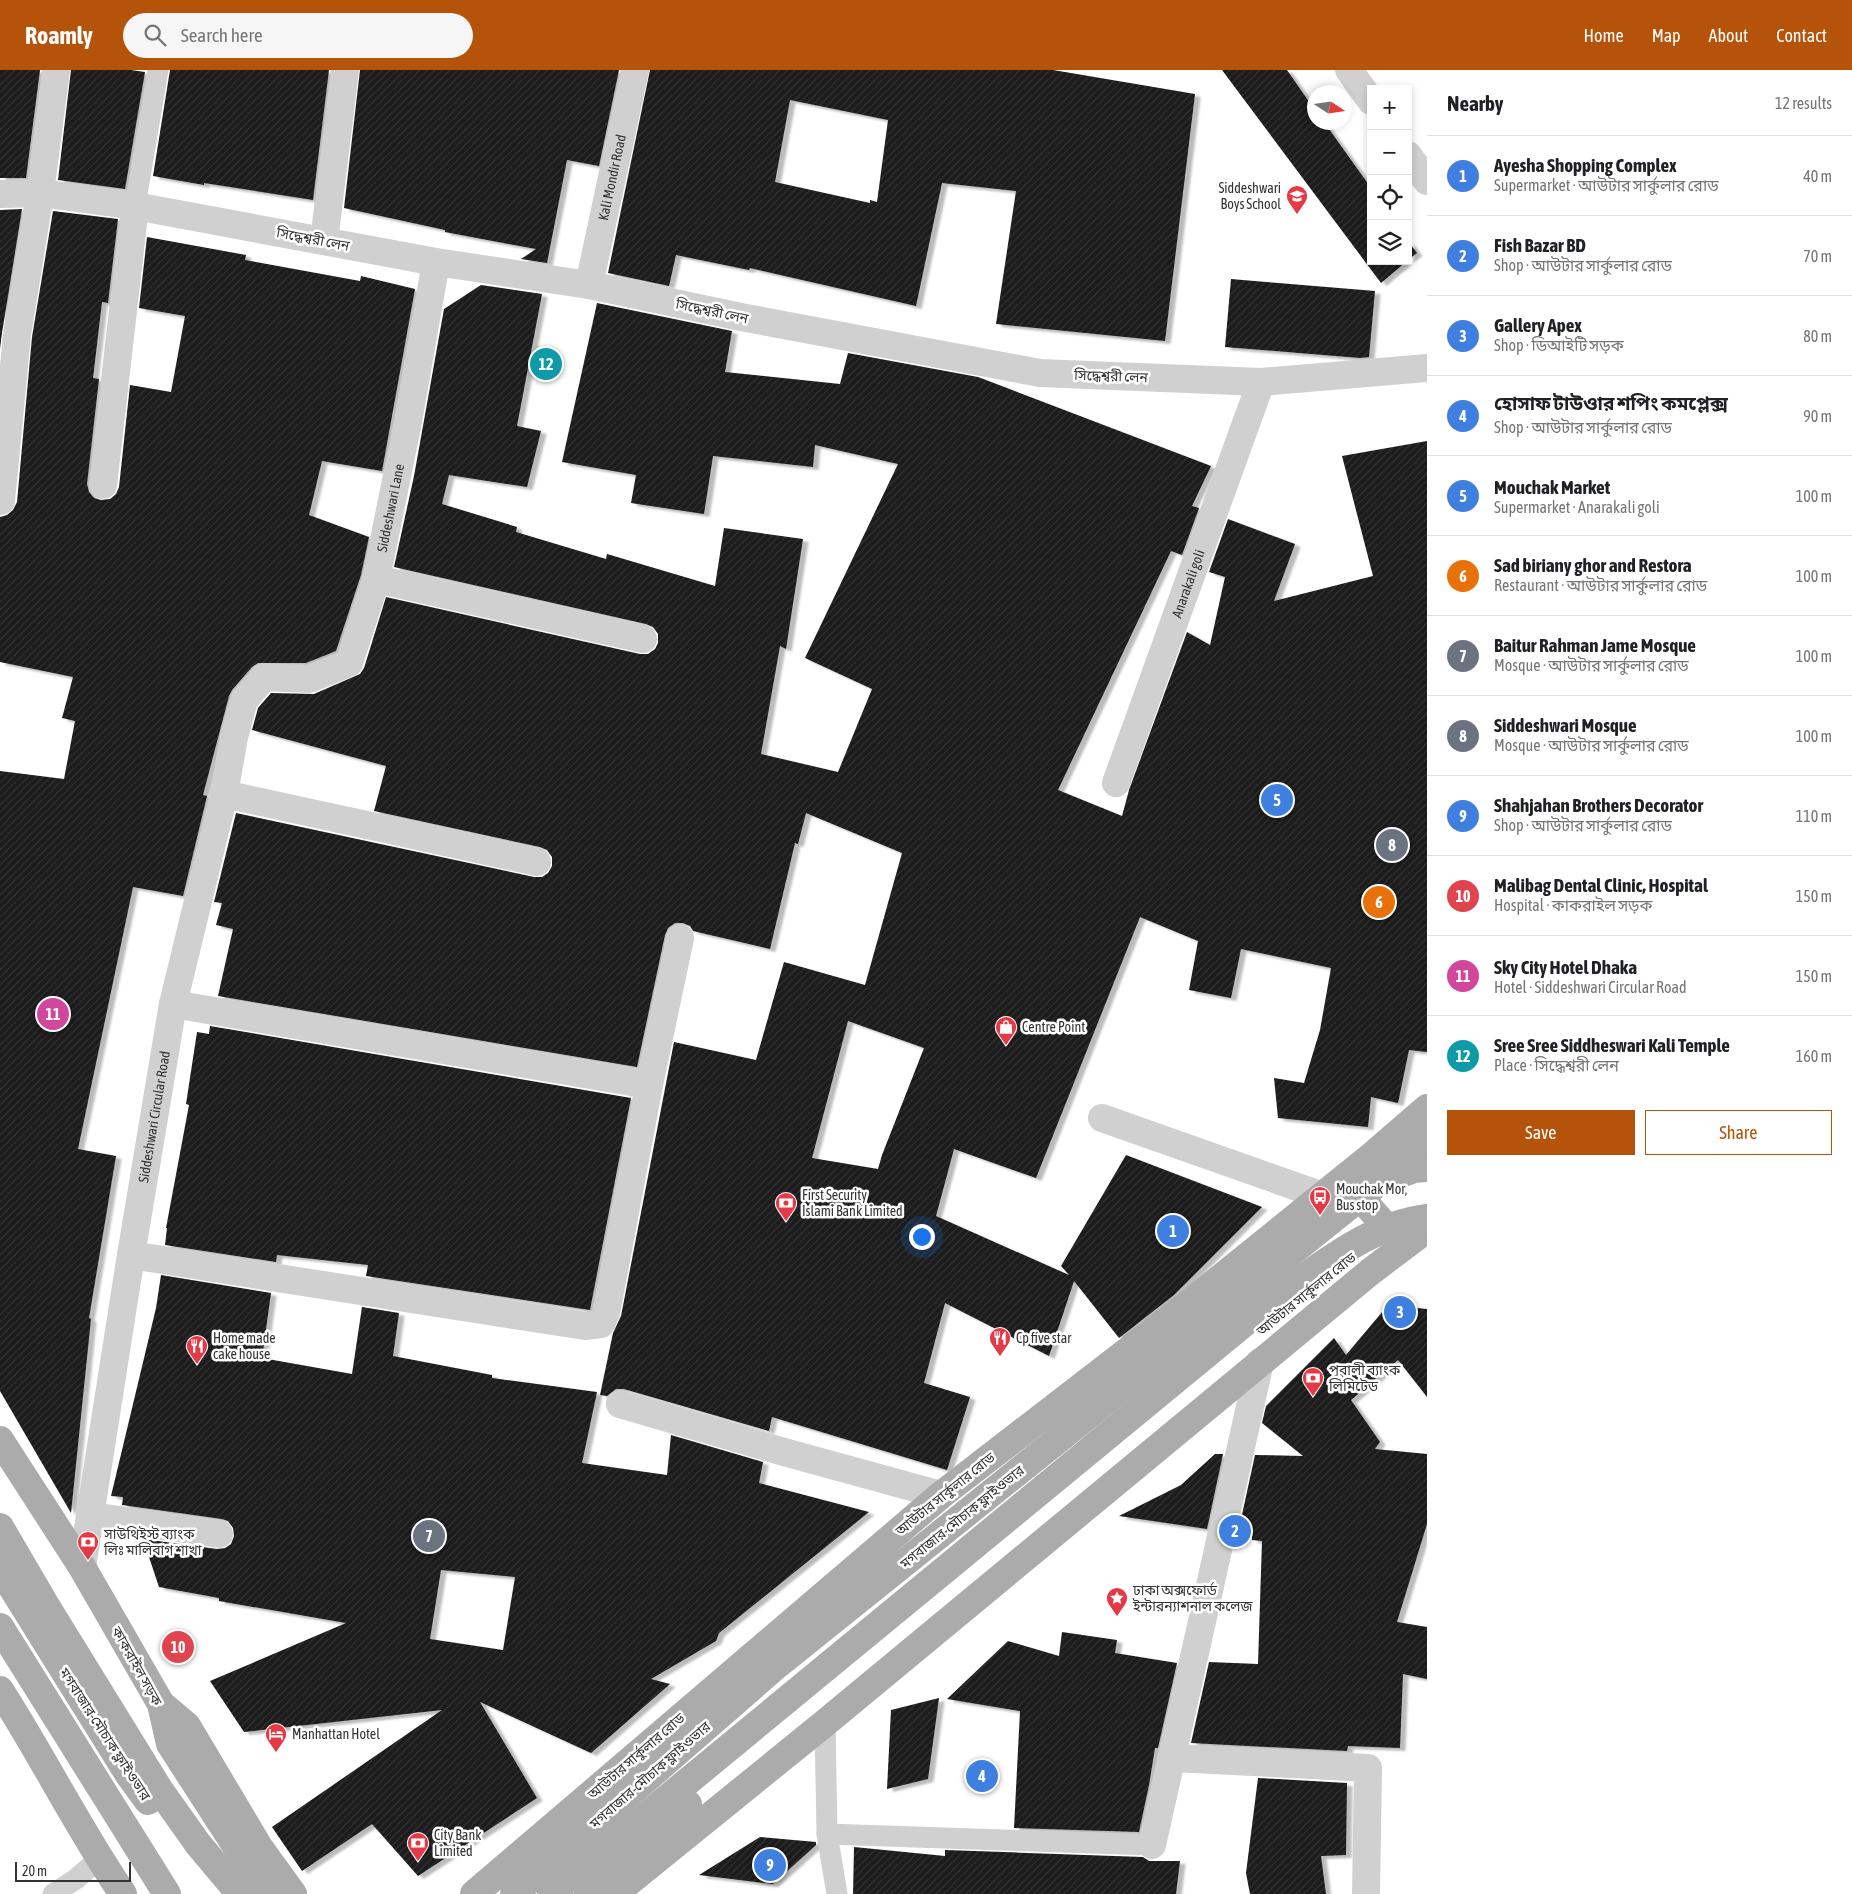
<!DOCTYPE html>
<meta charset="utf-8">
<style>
:root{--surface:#fff;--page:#f6f6f6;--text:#202124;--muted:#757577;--line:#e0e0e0;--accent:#b45309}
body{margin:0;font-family:"Asap Condensed","Noto Sans Bengali",sans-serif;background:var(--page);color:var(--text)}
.controls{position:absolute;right:15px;top:15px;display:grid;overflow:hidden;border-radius:0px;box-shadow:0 2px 8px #0003}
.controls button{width:45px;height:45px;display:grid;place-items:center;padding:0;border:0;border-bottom:1px solid var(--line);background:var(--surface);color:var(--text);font:25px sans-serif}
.compass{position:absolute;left:1307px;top:15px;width:45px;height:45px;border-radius:50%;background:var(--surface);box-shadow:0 2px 8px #0003;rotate:102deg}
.scale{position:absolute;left:15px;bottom:12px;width:116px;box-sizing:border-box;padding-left:5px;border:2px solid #333;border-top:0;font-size:14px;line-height:18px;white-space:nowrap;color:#333;-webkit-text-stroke:4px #fff;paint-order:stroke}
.you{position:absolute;left:921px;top:1166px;width:18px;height:18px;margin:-12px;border:4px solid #fff;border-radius:50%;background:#1a73e8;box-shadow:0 0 0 8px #1a73e833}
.badge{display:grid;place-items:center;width:32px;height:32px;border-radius:50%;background:var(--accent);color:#fff;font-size:16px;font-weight:700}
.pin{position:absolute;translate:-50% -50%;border:2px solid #fff;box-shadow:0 1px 5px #0006}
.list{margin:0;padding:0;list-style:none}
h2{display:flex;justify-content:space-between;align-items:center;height:65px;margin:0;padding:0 20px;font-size:21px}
h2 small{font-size:16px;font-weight:400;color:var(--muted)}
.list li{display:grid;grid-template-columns:32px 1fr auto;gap:15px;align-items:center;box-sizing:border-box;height:80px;padding:0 20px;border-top:1px solid var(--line)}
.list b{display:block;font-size:19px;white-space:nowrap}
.list p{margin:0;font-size:16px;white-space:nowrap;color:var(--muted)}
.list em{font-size:16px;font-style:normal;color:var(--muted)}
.actions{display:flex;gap:10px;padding:15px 20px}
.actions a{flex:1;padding:11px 0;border:1px solid var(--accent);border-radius:0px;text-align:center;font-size:18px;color:var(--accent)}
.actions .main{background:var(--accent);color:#fff}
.icon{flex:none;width:28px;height:28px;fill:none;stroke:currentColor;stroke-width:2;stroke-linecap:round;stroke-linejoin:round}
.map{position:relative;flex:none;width:1427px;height:1824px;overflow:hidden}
header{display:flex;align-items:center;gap:30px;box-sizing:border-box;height:70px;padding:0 25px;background:var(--accent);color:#fff}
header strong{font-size:24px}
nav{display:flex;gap:28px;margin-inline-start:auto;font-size:18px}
.search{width:350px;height:45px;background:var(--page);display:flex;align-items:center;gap:12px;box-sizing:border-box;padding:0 18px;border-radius:28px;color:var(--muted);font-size:19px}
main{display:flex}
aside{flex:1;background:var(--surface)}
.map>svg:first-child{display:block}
.building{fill:url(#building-hatch);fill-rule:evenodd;filter:url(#shadow)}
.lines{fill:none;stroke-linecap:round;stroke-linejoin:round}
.lane{stroke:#d0d0d0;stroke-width:21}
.street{stroke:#d0d0d0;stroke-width:28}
.primary{stroke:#ababab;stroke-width:28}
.primary-bridge{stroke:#ababab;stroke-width:28}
.labels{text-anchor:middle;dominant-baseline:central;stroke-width:5;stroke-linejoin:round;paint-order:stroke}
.street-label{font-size:14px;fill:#333;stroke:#fff}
.poi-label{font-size:14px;fill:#333;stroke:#fff;text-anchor:start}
</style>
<header>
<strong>Roamly</strong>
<div class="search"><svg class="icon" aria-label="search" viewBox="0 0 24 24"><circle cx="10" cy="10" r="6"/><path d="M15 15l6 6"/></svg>Search here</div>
<nav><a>Home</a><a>Map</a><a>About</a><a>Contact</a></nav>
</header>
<main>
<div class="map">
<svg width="1427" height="1824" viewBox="0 0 1427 1824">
<defs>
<pattern id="building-hatch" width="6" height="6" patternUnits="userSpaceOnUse" patternTransform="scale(1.25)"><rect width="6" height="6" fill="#1a1a1a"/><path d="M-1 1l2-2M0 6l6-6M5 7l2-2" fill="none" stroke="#333"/></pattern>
<filter id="shadow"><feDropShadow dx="5.5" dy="3" stdDeviation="1" flood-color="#0004"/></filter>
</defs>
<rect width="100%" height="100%" fill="#fff"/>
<!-- building -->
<g class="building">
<polygon points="0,0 40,0 26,108 0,108"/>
<polygon points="71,0 131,0 145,2 125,119 58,110"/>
<polygon points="170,0 329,0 313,130 204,113 204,115 153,106"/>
<polygon points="360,0 619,0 599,96 567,90 547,193 521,189 536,179 445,162 445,160 344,138"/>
<path d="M 650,0 L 1053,0 L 1195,24 L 1165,271 L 996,254 L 1016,121 L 942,113 L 916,236 L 750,198 L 749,200 L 676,185 L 669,216 L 608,203 ZM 790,30 L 888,50 L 877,132 L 870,130 L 870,133 L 775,112 Z"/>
<polygon points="1222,0 1287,0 1314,39 1314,52 1324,52 1371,118 1371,191 1407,191 1381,213"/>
<polygon points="22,139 2,263 0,279 0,140"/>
<polygon points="53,141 118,149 108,233 102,232 93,308 99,309 87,414 89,422 94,428 101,430 110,429 116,424 119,417 130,315 171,322 185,246 139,238 147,167 246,185 245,190 360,211 361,206 415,219 382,401 322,391 309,445 369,467 361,505 336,581 306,593 258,593 252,597 232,620 229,626 203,725 207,726 183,826 133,817 78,1079 116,1086 89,1248 91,1249 71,1443 0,1321 0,701 64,709 75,651 62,648 73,607 0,592 0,447 7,445 13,440 17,432 32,267"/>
<polygon points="1408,171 1417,183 1408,190"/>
<polygon points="1231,209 1375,221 1369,287 1360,288 1225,277"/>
<path d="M 481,215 L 542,224 L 517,356 L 541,361 L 527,417 L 449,405 L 442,434 L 517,457 L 516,462 L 606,489 L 607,484 L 715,516 L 724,458 L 803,469 L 786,579 L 780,576 L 761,684 L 838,702 L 872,619 L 805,588 L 898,394 L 815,375 L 813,397 L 713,386 L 704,444 L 631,433 L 636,405 L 562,392 L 597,233 L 732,261 L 725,302 L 840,314 L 848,283 L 978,307 L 1211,396 L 1192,436 L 1199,438 L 1182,485 L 1171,481 L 1058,720 L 1122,746 L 1129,720 L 1187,562 L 1210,575 L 1225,507 L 1209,502 L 1228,449 L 1295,474 L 1274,531 L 1373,506 L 1342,386 L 1427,371 L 1427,982 L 1409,980 L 1398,1033 L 1371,1027 L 1368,1057 L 1278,1048 L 1274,1008 L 1304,1013 L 1320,960 L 1331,898 L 1241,879 L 1231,928 L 1189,920 L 1198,871 L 1140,847 L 1036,1108 L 954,1079 L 936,1146 L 1069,1205 L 1061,1196 L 1126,1085 L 1262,1137 L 1174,1225 L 1119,1268 L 1074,1211 L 1049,1286 L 945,1233 L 924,1313 L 970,1327 L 947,1400 L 772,1347 L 769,1361 L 624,1319 L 616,1319 L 607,1326 L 600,1325 L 613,1263 L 621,1246 L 674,972 L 756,990 L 784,892 L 865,915 L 902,783 L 806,743 L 798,774 L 795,773 L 770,879 L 693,861 L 690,856 L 683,853 L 675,853 L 668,858 L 665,865 L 637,997 L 218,926 L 233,859 L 216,855 L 222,833 L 214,832 L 236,743 L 534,807 L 542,807 L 548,803 L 552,796 L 552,787 L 547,780 L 540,777 L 374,741 L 386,696 L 252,660 L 258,638 L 271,623 L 314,624 L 360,604 L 364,598 L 386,527 L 640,584 L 648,584 L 655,579 L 658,573 L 658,564 L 653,557 L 646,554 L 394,497 L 414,406 L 444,239 ZM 848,951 L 924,978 L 882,1085 L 878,1099 L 812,1088 Z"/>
<polygon points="210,956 631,1028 590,1240 366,1206 368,1195 277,1185 276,1192 165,1175 167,1158 166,1158 189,1035 186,1034 197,962 209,964"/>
<path d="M 161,1205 L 271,1223 L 262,1288 L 352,1304 L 362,1237 L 399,1243 L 393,1286 L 492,1305 L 492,1308 L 597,1322 L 582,1393 L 667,1405 L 671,1365 L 763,1392 L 759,1413 L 869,1442 L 719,1563 L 716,1571 L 651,1609 L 670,1614 L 591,1683 L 480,1632 L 537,1728 L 418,1806 L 372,1754 L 302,1801 L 272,1757 L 442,1640 L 244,1662 L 210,1611 L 346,1553 L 219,1531 L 219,1528 L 159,1517 L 143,1469 L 217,1479 L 225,1478 L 231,1474 L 234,1466 L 233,1458 L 228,1451 L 222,1449 L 122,1435 L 123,1427 L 111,1426 L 156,1238 ZM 441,1500 L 515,1507 L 503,1580 L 430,1569 Z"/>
<polygon points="1388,1235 1427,1239 1427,1327 1398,1290 1351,1330 1380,1372 1375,1379 1427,1384 1427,1454 1397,1552 1427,1557 1427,1609 1403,1604 1400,1678 1348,1676 1347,1681 1191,1673 1209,1592 1258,1594 1262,1471 1252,1470 1252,1465 1238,1463 1255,1385 1303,1386 1262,1353 1266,1336 1334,1268 1346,1285"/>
<polygon points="1215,1384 1223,1384 1207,1459 1119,1446 1181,1415"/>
<polygon points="1062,1562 1117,1570 1115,1583 1177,1593 1158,1678 1155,1678 1149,1715 1139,1762 1014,1758 1020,1641 947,1629 1008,1571 1059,1586"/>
<polygon points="939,1628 928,1709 887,1719 891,1640"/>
<polygon points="1258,1708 1347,1713 1346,1785 1321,1786 1326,1824 1250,1824 1246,1803"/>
<polygon points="760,1767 816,1772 816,1775 773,1814 699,1805"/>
<polygon points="854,1777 945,1786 945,1780 1143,1787 1149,1791 1180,1791 1176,1824 853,1824"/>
</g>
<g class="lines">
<!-- lane -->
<g class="lane">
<polyline points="135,136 158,0"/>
<polyline points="825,1653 827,1764 837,1824"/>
<polyline points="827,1764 1152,1775"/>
<polyline points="53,1824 76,1809 99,1789"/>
</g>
<!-- street -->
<g class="street">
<polyline points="1349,0 1371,31"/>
<polyline points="1408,85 1427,111"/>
<polyline points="0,124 40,123 135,136 436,192 589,215 741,247 1040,303 1261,312 1427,298"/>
<polyline points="324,171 345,0"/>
<path id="s1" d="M 589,215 L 635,0"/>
<polyline points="103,415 135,136"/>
<polyline points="1,431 17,265 40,123 56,0"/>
<polyline points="376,509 643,569"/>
<path id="s2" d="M 1116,713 L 1261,312"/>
<polyline points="224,724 537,792"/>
<polyline points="173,934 649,1015"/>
<polyline points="1102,1048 1323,1126"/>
<polyline points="131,1185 585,1256 601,1254 606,1243 649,1015 680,868"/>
<polyline points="620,1334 784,1382 941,1425"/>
<polyline points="91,1446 219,1464"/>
<path id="s3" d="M 82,1497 L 131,1185 L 173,934 L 224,724 L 234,667 L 244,630 L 264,607 L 309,609 L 349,593 L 376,509 L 407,357 L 436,192"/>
<polyline points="1173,1688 1368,1698 1366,1824"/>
<polyline points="1152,1775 1260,1292"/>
</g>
<!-- primary -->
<g class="primary">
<polyline points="1345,1110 1402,1175"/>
<polyline points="1380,1111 1414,1099 1427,1098"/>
<polyline points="0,1370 82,1497 161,1634 170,1674 267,1824"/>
<polyline points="0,1457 45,1534 159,1719 198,1774 240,1824"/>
<polyline points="0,1498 129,1705 148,1731"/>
<polyline points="0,1557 167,1824"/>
<path d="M 0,1620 C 43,1687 78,1758 123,1824"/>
<polyline points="161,1634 187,1656 259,1777 293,1824"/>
<polyline points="474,1824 941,1425 1187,1235 1368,1089 1427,1038"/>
<polyline points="614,1824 825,1653 1370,1202 1427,1159"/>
</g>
<!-- primary-bridge -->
<g class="primary-bridge">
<polyline points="514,1824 777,1595 1379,1112 1427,1070"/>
<path d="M 551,1824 L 1265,1236 C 1312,1202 1367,1155 1427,1148"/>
<polyline points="588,1824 688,1734"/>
</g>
</g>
<!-- icons -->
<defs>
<g id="school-pin" transform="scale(1.125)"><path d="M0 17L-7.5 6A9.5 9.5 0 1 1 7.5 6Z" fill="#e63946" stroke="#fff"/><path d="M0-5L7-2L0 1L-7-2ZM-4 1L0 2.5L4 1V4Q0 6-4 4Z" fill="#fff"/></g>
<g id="shop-pin" transform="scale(1.125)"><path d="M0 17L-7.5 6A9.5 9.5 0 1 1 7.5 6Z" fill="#e63946" stroke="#fff"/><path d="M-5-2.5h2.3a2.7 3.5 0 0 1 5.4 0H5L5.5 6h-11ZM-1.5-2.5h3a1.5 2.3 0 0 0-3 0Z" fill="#fff"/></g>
<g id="bus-pin" transform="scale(1.125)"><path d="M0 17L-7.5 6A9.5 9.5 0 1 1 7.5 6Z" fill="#e63946" stroke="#fff"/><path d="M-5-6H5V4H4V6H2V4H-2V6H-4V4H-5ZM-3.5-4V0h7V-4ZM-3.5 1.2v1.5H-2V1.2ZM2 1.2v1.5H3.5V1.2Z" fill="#fff"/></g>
<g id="bank-pin" transform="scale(1.125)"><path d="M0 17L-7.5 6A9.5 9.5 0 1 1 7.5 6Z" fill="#e63946" stroke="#fff"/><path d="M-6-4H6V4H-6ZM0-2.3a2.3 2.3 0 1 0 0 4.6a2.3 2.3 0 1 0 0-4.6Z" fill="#fff"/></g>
<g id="restaurant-pin" transform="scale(1.125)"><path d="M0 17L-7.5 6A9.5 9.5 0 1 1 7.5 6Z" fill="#e63946" stroke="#fff"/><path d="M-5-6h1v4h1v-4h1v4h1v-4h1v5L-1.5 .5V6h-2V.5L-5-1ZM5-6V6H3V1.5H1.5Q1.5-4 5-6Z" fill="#fff"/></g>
<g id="sight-pin" transform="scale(1.125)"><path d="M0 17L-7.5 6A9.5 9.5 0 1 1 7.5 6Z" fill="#e63946" stroke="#fff"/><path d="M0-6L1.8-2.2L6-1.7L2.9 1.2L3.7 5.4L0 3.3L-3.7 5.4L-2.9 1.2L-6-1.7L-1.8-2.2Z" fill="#fff"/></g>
<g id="hotel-pin" transform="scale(1.125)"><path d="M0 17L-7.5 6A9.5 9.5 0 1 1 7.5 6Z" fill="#e63946" stroke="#fff"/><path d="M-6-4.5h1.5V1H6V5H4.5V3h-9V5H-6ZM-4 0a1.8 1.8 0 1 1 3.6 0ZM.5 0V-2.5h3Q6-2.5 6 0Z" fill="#fff"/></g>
</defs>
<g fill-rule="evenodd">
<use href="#school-pin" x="1297" y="126"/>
<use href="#shop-pin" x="1006" y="957"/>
<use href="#bus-pin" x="1320" y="1127"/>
<use href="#bank-pin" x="786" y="1133"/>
<use href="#restaurant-pin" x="1000" y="1268"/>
<use href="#restaurant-pin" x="197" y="1276"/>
<use href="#bank-pin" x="1313" y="1308"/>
<use href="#bank-pin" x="88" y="1472"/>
<use href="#sight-pin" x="1117" y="1528"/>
<use href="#hotel-pin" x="276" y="1664"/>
<use href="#bank-pin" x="418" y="1773"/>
</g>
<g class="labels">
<!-- street labels -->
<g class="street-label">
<text stroke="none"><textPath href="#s1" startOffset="110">Kali Mondir Road</textPath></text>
<text transform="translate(313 169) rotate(11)">সিদ্ধেশ্বরী লেন</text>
<text transform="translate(712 241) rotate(12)">সিদ্ধেশ্বরী লেন</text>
<text transform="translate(1111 306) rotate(2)">সিদ্ধেশ্বরী লেন</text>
<text stroke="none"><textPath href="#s3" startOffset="1162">Siddeshwari Lane</textPath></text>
<text stroke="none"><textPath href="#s2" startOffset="212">Anarakali goli</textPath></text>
<text stroke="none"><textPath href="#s3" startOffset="456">Siddeshwari Circular Road</textPath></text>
<text transform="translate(1306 1224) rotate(-39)">আউটার সার্কুলার রোড</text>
<text transform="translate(945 1424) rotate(-39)">আউটার সার্কুলার রোড</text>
<text transform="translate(962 1447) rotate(-39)">মগবাজার-মৌচাক ফ্লাইওভার</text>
<text transform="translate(137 1596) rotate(61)">কাকরাইল সড়ক</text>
<text transform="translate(105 1664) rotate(57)">মগবাজার-মৌচাক ফ্লাইওভার</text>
<text transform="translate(636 1686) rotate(-41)">আউটার সার্কুলার রোড</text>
<text transform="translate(650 1705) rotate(-41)">মগবাজার-মৌচাক ফ্লাইওভার</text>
</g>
<!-- poi labels -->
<g class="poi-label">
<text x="1281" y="118" text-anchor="end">Siddeshwari<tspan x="1281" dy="16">Boys School</tspan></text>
<text x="1022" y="957">Centre Point</text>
<text x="1336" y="1119">Mouchak Mor,<tspan x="1336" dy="16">Bus stop</tspan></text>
<text x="802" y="1125">First Security<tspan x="802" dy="16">Islami Bank Limited</tspan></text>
<text x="213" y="1268">Home made<tspan x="213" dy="16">cake house</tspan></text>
<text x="1016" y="1268">Cp five star</text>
<text x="1329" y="1300">পূবালী ব্যাংক<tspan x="1329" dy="16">লিমিটেড</tspan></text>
<text x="104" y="1464">সাউথিইস্ট ব্যাংক<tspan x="104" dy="16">লিঃ মালিবাগ শাখা</tspan></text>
<text x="1133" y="1520">ঢাকা অক্সফোর্ড<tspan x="1133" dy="16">ইন্টারন্যাশনাল কলেজ</tspan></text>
<text x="292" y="1664">Manhattan Hotel</text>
<text x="434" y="1765">City Bank<tspan x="434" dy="16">Limited</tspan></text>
</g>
</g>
</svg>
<div class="controls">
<button>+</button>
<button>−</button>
<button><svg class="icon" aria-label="locate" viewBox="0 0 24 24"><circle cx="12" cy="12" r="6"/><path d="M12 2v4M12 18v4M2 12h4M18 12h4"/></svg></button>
<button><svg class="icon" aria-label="layers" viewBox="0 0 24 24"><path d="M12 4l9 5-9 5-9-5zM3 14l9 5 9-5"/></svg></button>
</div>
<svg class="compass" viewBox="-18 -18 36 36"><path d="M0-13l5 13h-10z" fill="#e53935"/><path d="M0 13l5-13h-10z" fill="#757577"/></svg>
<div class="scale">20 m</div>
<div class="you"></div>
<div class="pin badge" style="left:1173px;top:1161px;background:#3f7fe0">1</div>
<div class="pin badge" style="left:1235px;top:1461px;background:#3f7fe0">2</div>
<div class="pin badge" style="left:1400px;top:1242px;background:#3f7fe0">3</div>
<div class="pin badge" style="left:982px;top:1706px;background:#3f7fe0">4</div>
<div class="pin badge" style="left:1277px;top:730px;background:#3f7fe0">5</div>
<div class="pin badge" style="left:1379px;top:832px;background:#e8710a">6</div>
<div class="pin badge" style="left:429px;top:1466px;background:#6b7280">7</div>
<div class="pin badge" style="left:1392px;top:775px;background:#6b7280">8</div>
<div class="pin badge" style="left:770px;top:1795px;background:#3f7fe0">9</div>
<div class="pin badge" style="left:178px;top:1577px;background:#e0444e">10</div>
<div class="pin badge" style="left:53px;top:944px;background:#d1479c">11</div>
<div class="pin badge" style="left:546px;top:294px;background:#0f9aa8">12</div>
</div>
<aside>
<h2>Nearby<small>12 results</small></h2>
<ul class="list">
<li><span class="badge" style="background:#3f7fe0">1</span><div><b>Ayesha Shopping Complex</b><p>Supermarket · আউটার সার্কুলার রোড</p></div><em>40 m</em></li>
<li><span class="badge" style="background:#3f7fe0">2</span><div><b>Fish Bazar BD</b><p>Shop · আউটার সার্কুলার রোড</p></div><em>70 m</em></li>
<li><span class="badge" style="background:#3f7fe0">3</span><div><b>Gallery Apex</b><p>Shop · ডিআইটি সড়ক</p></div><em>80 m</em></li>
<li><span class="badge" style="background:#3f7fe0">4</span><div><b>হোসাফ টাউওার শপিং কমপ্লেক্স</b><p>Shop · আউটার সার্কুলার রোড</p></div><em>90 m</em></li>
<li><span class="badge" style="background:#3f7fe0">5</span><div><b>Mouchak Market</b><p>Supermarket · Anarakali goli</p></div><em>100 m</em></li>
<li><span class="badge" style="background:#e8710a">6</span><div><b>Sad biriany ghor and Restora</b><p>Restaurant · আউটার সার্কুলার রোড</p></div><em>100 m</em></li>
<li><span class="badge" style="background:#6b7280">7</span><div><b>Baitur Rahman Jame Mosque</b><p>Mosque · আউটার সার্কুলার রোড</p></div><em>100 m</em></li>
<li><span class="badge" style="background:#6b7280">8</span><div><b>Siddeshwari Mosque</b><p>Mosque · আউটার সার্কুলার রোড</p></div><em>100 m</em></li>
<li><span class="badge" style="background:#3f7fe0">9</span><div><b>Shahjahan Brothers Decorator</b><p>Shop · আউটার সার্কুলার রোড</p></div><em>110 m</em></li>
<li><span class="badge" style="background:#e0444e">10</span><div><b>Malibag Dental Clinic, Hospital</b><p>Hospital · কাকরাইল সড়ক</p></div><em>150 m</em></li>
<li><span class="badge" style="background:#d1479c">11</span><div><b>Sky City Hotel Dhaka</b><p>Hotel · Siddeshwari Circular Road</p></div><em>150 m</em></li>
<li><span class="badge" style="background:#0f9aa8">12</span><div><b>Sree Sree Siddheswari Kali Temple</b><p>Place · সিদ্ধেশ্বরী লেন</p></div><em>160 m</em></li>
</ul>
<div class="actions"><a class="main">Save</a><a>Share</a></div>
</aside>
</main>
